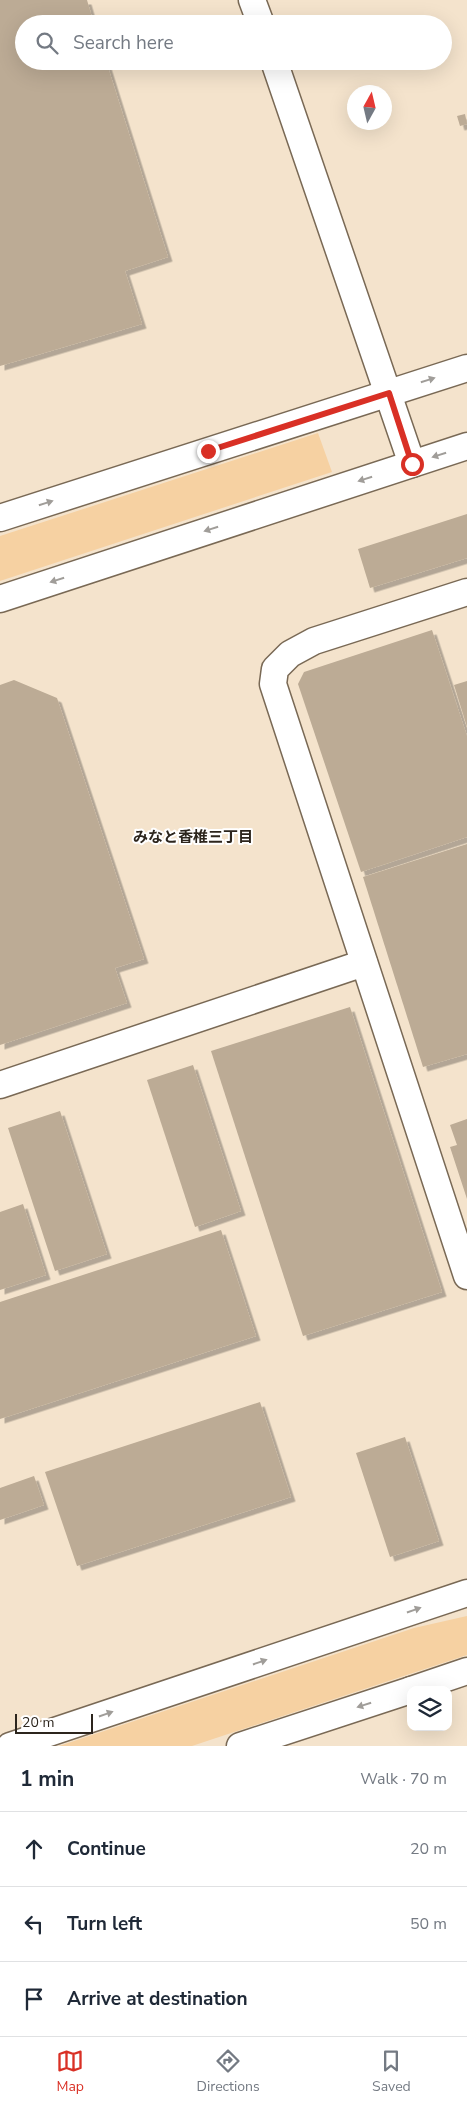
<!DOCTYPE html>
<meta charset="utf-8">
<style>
:root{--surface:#fff;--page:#f2f2f3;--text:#1f2937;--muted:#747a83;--line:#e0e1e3;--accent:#d93025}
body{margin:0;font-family:"Nunito Sans","Noto Sans JP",sans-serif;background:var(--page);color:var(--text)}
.controls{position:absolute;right:15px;bottom:15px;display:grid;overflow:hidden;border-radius:10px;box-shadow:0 5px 20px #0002}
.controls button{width:45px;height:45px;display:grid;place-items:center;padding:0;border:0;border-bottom:1px solid var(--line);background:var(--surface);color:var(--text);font:25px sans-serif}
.compass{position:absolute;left:347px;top:85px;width:45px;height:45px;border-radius:50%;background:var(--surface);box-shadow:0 5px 20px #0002;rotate:8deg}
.scale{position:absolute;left:15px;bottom:12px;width:78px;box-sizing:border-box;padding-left:5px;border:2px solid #2c251d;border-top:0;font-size:14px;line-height:18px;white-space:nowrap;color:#2c251d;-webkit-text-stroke:4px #fff;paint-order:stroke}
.stop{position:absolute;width:15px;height:15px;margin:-11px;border:4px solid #d93025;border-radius:50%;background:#fff}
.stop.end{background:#d93025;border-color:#fff;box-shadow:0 1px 5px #0008}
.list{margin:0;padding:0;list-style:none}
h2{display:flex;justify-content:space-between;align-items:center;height:65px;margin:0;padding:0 20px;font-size:21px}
h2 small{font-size:16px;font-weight:400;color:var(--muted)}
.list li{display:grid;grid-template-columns:32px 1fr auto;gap:15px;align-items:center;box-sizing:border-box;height:75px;padding:0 20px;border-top:1px solid var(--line)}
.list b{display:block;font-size:19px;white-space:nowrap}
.list em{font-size:16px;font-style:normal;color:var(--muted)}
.icon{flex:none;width:28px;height:28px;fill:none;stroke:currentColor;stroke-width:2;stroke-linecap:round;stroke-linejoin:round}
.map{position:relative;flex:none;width:467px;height:1746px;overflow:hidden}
.search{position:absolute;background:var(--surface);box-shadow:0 5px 20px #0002;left:15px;right:15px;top:15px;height:55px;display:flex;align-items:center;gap:12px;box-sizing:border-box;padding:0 18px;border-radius:28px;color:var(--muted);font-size:19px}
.sheet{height:290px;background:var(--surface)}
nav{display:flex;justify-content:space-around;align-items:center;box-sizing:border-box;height:70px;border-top:1px solid var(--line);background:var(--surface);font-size:14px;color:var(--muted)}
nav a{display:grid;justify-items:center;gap:2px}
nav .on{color:var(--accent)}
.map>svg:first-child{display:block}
.green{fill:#f6d1a2}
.building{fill:#bcab95;filter:url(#shadow)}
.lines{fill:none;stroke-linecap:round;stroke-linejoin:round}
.minor-casing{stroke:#796955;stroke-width:29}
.minor{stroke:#fff;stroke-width:26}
.oneway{fill:#a09d99}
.route{stroke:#d93025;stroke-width:6}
.labels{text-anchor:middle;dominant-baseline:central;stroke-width:4;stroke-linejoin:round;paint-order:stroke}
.neighbourhood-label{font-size:15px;font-weight:bold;fill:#2c251d;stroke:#fff}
</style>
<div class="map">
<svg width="467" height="1746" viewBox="0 0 467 1746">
<defs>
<filter id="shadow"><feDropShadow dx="4.5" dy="4.5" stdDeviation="0" flood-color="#0004"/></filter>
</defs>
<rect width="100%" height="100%" fill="#f4e3cc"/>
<!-- green -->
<g class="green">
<polygon points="318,433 332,472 0,581 0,536"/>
<polygon points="467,1616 467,1655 192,1746 59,1746 414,1628"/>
</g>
<!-- building -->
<g class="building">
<polygon points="0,0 87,0 94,24 24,24 24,61 106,61 168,257 125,271 142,324 0,366"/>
<polygon points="465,114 467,124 460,126 457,116"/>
<polygon points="467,514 467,558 370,588 358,549"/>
<polygon points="432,630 467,736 467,837 361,872 298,684 304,672"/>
<polygon points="14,680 57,698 144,959 115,968 127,1003 0,1045 0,685"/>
<polygon points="467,681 467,727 454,685"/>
<polygon points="467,844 467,1054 423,1067 363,877"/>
<polygon points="350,1007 442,1292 303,1336 211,1051"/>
<polygon points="193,1065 241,1211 195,1227 147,1080"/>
<polygon points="60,1111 107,1254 55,1271 8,1128"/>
<polygon points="467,1119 467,1199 450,1147 457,1145 450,1125"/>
<polygon points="23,1204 46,1275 0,1290 0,1212"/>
<polygon points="221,1230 256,1336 0,1419 0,1302"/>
<polygon points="260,1402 291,1497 77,1566 45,1472"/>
<polygon points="405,1437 439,1541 390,1557 356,1453"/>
<polygon points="34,1476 44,1505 0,1520 0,1488"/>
</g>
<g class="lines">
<!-- minor casing -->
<g class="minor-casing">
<g id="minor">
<polyline points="252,0 261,24"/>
<polyline points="274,61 412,464"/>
<polyline points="0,518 467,368"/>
<polyline points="467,592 314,641 290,654 275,669 273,684 467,1276"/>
<polyline points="0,599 467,446"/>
<polyline points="0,1085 364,963"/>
<polyline points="411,1690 467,1671"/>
<polyline points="10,1746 467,1593"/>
<polyline points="240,1746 411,1690"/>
</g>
</g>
<!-- minor -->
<use href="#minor" class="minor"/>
</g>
<!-- one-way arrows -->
<defs><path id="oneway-solid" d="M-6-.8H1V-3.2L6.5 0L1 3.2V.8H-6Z" transform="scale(1.25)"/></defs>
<g class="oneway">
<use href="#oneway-solid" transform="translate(428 380) rotate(-17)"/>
<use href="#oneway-solid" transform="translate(439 455) rotate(162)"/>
<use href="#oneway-solid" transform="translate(365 479) rotate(162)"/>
<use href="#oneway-solid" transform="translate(46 503) rotate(-18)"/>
<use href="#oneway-solid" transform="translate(211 529) rotate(162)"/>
<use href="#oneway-solid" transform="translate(57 580) rotate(162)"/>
<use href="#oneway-solid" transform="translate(414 1610) rotate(-19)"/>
<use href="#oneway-solid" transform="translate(260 1662) rotate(-19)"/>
<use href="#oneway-solid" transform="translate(364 1705) rotate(162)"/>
<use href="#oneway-solid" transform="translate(106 1714) rotate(-19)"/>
</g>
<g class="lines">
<!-- route -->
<polyline class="route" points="208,451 389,393 412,464"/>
</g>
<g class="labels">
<!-- neighbourhood labels -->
<g class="neighbourhood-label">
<text x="193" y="837">みなと香椎三丁目</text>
</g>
</g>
</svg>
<div class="controls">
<button><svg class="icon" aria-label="layers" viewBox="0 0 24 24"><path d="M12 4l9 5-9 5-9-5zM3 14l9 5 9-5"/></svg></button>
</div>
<svg class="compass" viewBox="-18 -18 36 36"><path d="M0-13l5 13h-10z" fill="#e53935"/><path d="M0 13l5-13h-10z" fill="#747a83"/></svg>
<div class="scale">20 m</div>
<div class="stop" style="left:412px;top:464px"></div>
<div class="stop end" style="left:208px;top:451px"></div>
<div class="search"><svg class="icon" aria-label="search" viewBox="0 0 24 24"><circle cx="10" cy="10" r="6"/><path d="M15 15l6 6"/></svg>Search here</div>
</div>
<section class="sheet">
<h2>1 min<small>Walk · 70 m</small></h2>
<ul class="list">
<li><svg class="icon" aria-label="ahead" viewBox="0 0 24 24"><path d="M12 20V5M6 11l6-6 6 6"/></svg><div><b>Continue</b></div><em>20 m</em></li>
<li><svg class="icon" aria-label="left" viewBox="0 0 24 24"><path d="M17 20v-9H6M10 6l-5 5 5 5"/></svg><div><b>Turn left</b></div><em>50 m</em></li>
<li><svg class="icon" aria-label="arrive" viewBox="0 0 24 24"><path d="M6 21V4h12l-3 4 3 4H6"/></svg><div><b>Arrive at destination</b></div></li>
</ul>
</section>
<nav>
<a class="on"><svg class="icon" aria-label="map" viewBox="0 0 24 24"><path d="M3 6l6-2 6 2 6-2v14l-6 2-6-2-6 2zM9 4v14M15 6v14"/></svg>Map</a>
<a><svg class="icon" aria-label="directions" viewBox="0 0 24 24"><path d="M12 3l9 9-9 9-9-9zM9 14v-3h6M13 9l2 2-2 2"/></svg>Directions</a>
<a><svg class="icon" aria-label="saved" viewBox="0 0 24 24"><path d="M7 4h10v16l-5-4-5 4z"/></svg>Saved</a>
</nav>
